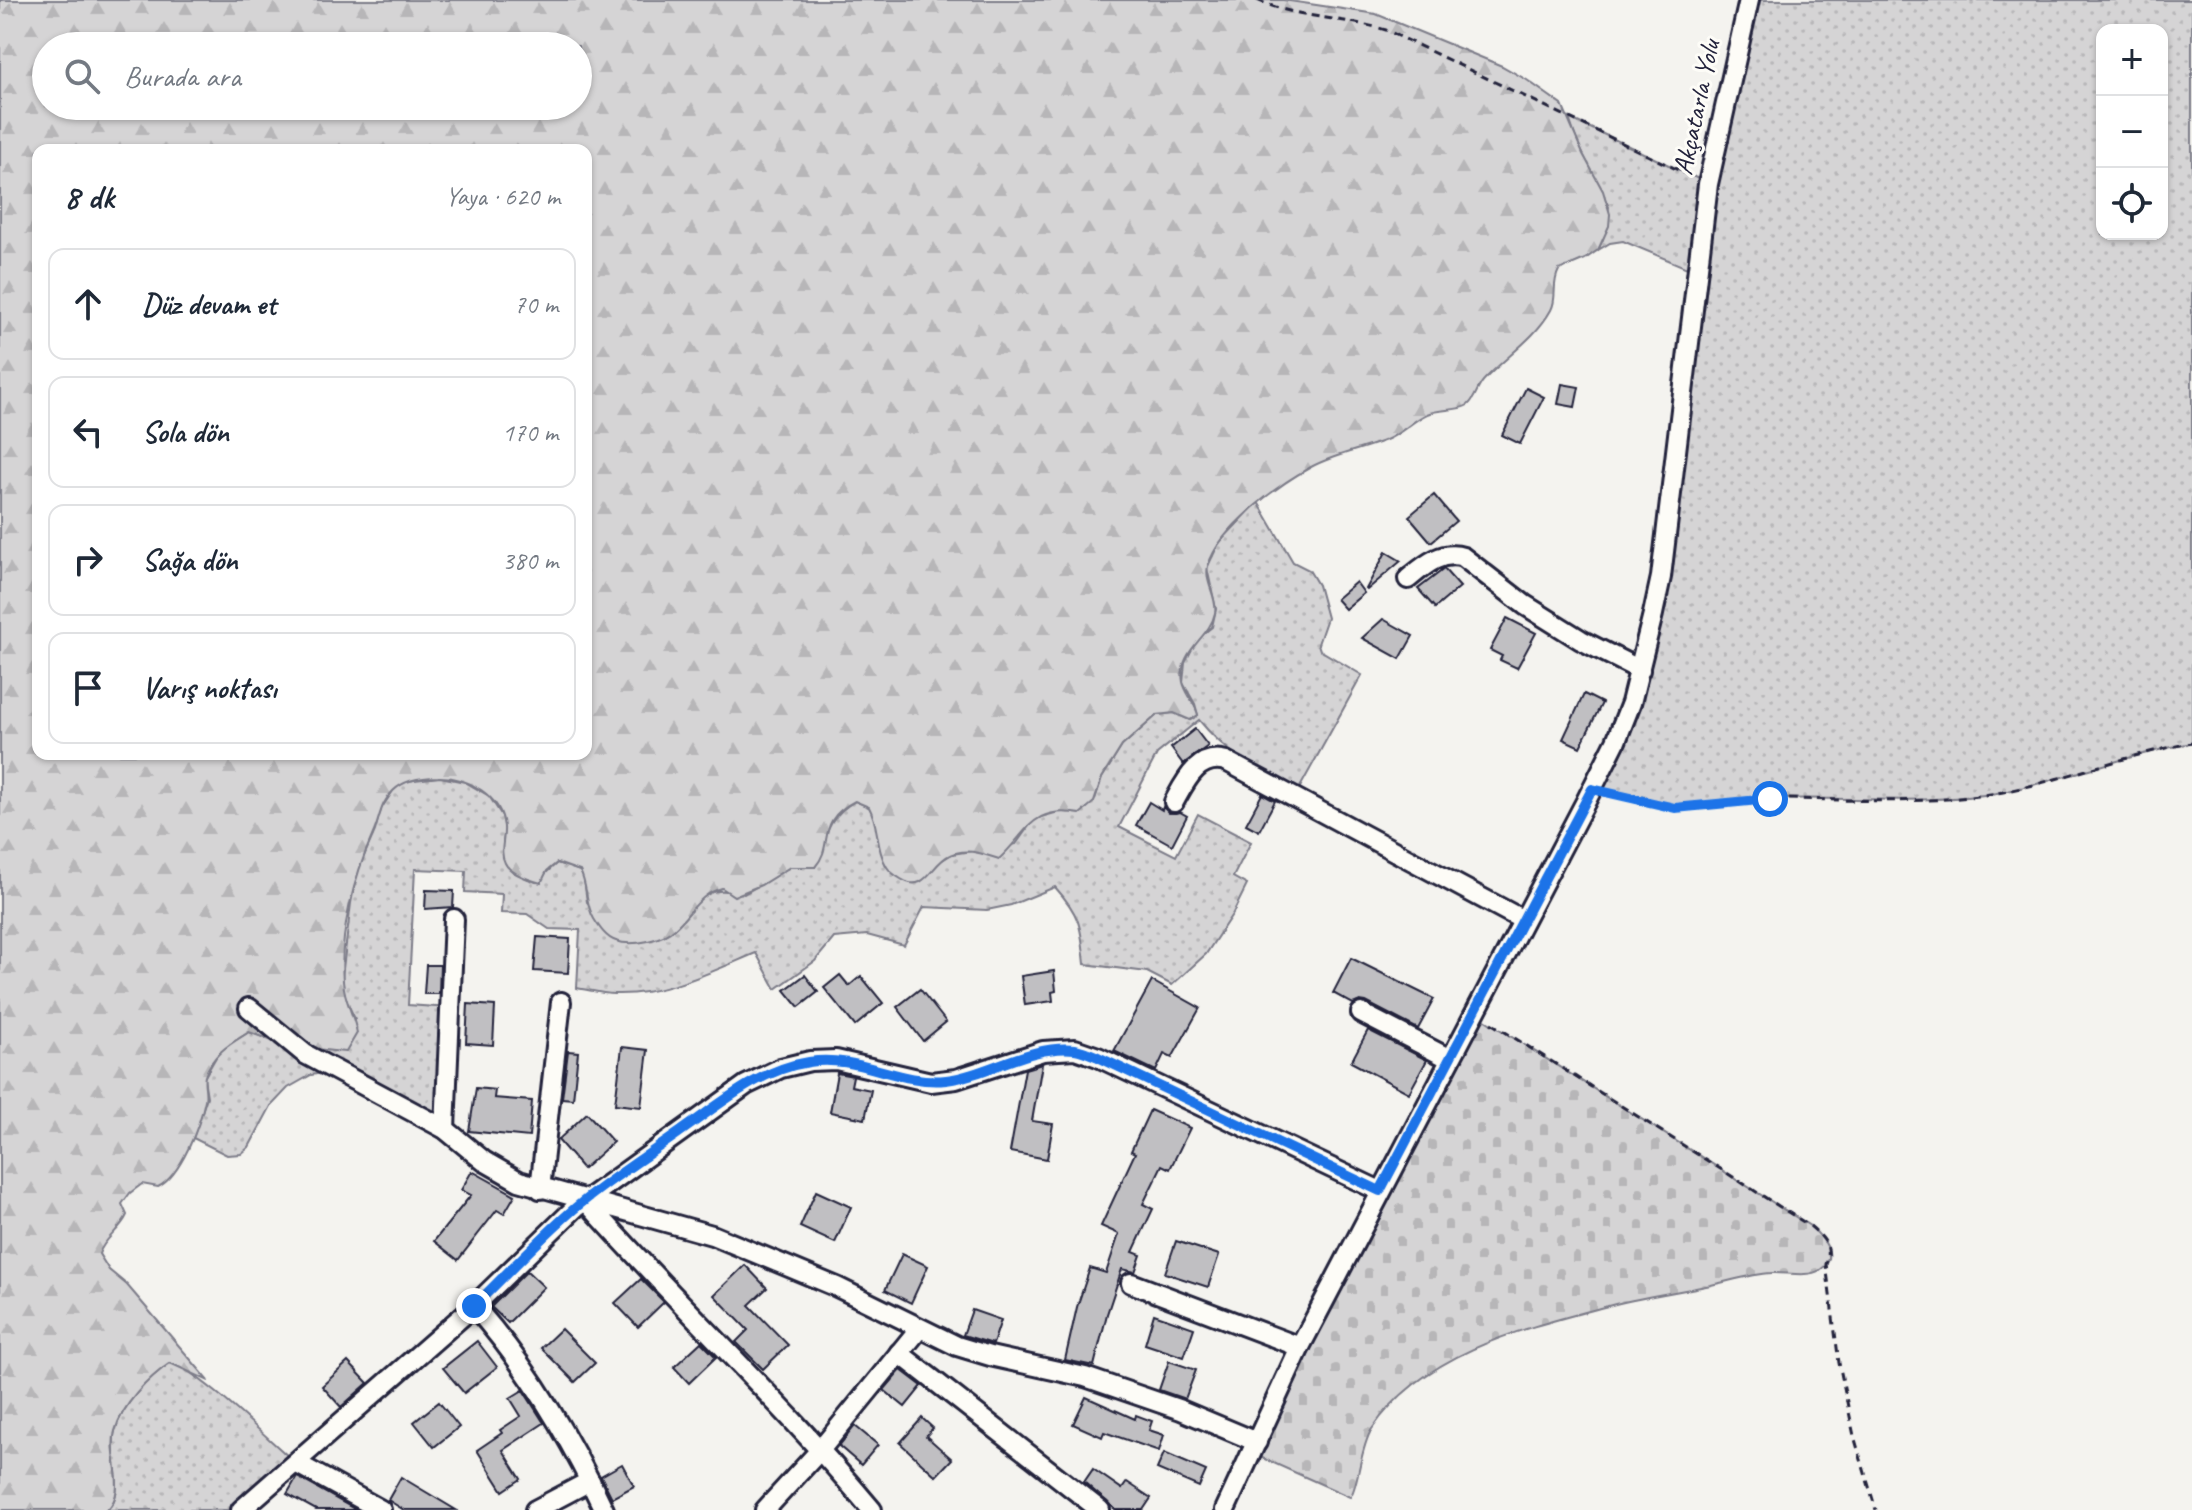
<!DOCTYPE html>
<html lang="tr">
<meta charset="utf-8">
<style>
:root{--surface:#fff;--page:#f2f2f3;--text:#1f2937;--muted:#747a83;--line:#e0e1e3}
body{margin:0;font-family:Caveat,sans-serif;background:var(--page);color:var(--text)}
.controls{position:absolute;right:24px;top:24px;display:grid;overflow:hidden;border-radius:16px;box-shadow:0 2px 6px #0004}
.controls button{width:72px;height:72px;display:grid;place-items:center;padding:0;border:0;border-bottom:2px solid var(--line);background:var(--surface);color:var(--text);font:40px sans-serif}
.stop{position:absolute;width:24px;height:24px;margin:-18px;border:6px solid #1a73e8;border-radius:50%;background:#fff}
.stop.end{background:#1a73e8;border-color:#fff;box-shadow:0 2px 8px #0008}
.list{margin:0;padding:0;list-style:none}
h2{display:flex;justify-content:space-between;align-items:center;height:104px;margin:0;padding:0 32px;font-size:34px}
h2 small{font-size:26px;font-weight:400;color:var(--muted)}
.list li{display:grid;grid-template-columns:52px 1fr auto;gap:24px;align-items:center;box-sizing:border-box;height:112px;margin:0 16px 16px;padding:0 16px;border:2px solid var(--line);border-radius:16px}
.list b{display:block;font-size:30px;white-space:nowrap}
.list em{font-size:26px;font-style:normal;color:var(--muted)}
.icon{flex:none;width:44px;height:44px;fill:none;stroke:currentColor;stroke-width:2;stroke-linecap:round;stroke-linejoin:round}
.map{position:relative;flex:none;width:2192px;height:1510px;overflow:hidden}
.search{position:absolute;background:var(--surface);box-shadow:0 2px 6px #0004;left:32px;top:32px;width:560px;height:88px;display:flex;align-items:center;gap:20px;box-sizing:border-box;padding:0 28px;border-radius:44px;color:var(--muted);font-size:30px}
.panel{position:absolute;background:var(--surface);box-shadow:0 2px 6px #0004;left:32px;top:144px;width:560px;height:616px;border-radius:16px}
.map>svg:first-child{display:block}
.grass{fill:url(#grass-dots);stroke:#7c7b88;stroke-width:2;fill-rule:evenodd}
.forest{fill:url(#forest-firs);stroke:#7c7b88;stroke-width:2;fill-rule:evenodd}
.cemetery{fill:url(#cemetery-stones);stroke:#7c7b88;stroke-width:2}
.building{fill:#c0bfc2;stroke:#22223b;stroke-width:2}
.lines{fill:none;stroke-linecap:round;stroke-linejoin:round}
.minor-casing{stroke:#22223b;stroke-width:24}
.path{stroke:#22223b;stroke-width:3;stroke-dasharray:8 6;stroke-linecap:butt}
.minor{stroke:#fdfcf7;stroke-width:18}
.route{stroke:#1a73e8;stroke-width:10}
.labels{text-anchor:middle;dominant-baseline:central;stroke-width:6;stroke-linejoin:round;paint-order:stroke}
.street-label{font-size:28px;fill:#22223b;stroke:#fdfcf7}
</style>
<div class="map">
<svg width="2192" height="1510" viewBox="0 0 2192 1510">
<defs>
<pattern id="grass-dots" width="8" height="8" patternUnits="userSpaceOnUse" patternTransform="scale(2)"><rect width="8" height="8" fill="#d5d4d5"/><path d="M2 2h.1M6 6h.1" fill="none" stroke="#b7b6b8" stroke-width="1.8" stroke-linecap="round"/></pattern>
<pattern id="forest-firs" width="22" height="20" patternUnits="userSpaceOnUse" patternTransform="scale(2)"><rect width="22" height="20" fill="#d5d4d5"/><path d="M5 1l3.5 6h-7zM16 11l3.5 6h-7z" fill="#b7b6b8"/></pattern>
<pattern id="cemetery-stones" width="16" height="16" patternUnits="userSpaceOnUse" patternTransform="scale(2)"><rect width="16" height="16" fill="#d5d4d5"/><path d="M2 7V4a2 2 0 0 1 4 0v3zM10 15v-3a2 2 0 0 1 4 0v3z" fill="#b7b6b8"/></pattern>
</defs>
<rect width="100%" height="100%" fill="#f4f3ef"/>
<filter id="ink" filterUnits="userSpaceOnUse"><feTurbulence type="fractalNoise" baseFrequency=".0125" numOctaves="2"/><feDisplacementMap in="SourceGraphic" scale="16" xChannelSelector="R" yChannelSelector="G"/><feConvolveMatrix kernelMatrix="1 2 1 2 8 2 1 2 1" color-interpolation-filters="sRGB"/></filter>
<g filter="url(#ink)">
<!-- grass -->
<g class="grass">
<path d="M 1749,0 L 2192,0 L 2192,743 C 2128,754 2067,779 2003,792 C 1927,806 1849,796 1772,799 C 1740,800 1707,810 1675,808 C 1648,806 1618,795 1592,789 L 1640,670 L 1697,272 L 1623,241 L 1610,243 L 1598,250 L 1603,239 L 1609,207 L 1577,142 L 1569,118 L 1707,183 ZM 2102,30 L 2162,30 L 2162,234 L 2102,234 Z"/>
<path d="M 1258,502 L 1293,562 L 1309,570 L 1318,585 L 1327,618 L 1318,644 L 1320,650 L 1362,675 L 1298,791 C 1258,769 1229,757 1199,720 L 1157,754 L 1119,827 L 1176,856 L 1198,814 L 1251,842 L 1233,877 L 1247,885 L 1233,913 L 1206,954 L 1172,985 L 1147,972 L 1085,964 C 1081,927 1081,916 1055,887 L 1011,905 L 987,910 L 924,907 L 904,945 L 867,935 L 834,938 L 815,961 L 776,989 L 756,953 C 713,971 663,996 614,994 C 602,994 589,990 577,988 L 580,930 L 549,929 L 527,914 L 501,913 L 502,894 L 465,892 L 466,871 L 415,869 L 408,1005 L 450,1008 L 445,1129 L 334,1071 L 311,1075 L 288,1088 L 271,1106 L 249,1147 L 241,1154 L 227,1155 L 193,1138 L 207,1097 L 204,1078 L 220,1050 L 249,1032 L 280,1044 L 355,1019 L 345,998 L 342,977 L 351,903 L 357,872 L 375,831 L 381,809 L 395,788 L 406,781 L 440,777 L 465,782 L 489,796 L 502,816 L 505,830 L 503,842 L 513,872 L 536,882 L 557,863 L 580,871 L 584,879 L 587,902 L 630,943 C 645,941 661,939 672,930 C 678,926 680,921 684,915 C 704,891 714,886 744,894 L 790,867 L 815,867 C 825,839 827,816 855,801 L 869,807 L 875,817 L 886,866 L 939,862 L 952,854 L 1016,844 L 1034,819 L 1094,802 L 1102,778 L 1122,746 L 1157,715 L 1174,713 L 1190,720 L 1198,715 L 1195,704 L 1183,683 L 1185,663 L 1197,639 L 1212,627 L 1216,609 L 1207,568 L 1219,543 Z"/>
<path d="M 170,1363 C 194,1366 272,1443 296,1463 L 241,1510 L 107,1510 C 128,1491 108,1455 115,1431 C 122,1405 148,1378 170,1363 Z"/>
</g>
<!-- forest -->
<path class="forest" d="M 0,0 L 1283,0 L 1376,14 L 1502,66 L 1527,80 L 1562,105 L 1583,154 L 1603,191 L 1610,214 L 1609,226 L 1598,250 L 1585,259 L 1559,270 C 1551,285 1558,297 1551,310 C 1535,339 1506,356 1484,380 C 1477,387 1475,400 1468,405 C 1456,412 1440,408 1427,414 C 1412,421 1401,434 1386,440 C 1361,450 1335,454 1311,467 C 1278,485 1219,528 1208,566 C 1204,582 1218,598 1215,613 C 1210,638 1177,651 1183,682 C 1185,692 1195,703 1198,715 L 1190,720 L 1174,713 L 1157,715 L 1122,746 L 1102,778 L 1094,802 L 1080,814 C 1032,805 1029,831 999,859 C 983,854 967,847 950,855 C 931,863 926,895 901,879 C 896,876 890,872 887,867 C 876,850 879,825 869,807 L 855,801 C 814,822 835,845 815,867 L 790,867 L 761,885 L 734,896 L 722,888 C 699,894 691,914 675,928 C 663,940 632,947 616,941 C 606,938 599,927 594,919 C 585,904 588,886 580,871 L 557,863 L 547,871 L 541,883 C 530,880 510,874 505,863 C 499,852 505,839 504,827 C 502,796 467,776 438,777 C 422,777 405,779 393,791 C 380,803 380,819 373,834 C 354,877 339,934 343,981 C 344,1000 354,1015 357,1033 L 346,1052 C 311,1050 281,1044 249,1032 C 230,1044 213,1053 205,1076 C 203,1083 207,1092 205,1100 C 200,1125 181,1176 158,1187 L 142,1184 L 130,1193 L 122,1204 L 127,1215 C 120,1231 104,1238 99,1254 L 109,1270 L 127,1285 L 209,1381 L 170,1363 C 148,1378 122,1405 115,1431 C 108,1456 128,1491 107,1510 L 0,1510 ZM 46,46 L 578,46 L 578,106 L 46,106 ZM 38,150 L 586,150 L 586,754 L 38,754 Z"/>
<!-- cemetery -->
<path class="cemetery" d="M 1474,1013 L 1810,1226 C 1822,1237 1841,1256 1820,1270 C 1807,1278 1786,1272 1772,1273 C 1750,1274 1727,1282 1706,1286 C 1672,1293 1637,1298 1604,1307 C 1521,1329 1423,1353 1372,1429 C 1360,1447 1358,1489 1350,1497 L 1251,1453 Z"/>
<!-- building -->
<g class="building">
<polygon points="1562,384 1579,387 1575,407 1558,404"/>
<polygon points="1526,388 1544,397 1520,444 1502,435"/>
<polygon points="1434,495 1456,521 1431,542 1409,516"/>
<polygon points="1386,552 1401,561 1367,590 1366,589"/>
<polygon points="1444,569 1460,587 1435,608 1418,589"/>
<polygon points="1356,582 1364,593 1345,609 1336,599"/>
<polygon points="1507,618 1536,633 1517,668 1500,660 1502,656 1490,650"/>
<polygon points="1383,619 1413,636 1400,659 1362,638"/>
<polygon points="1584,694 1602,703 1580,747 1563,739"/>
<polygon points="1195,729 1208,746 1183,764 1171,748"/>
<polygon points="1262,794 1275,801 1259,831 1246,824"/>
<polygon points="1149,802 1162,810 1163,807 1169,813 1180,812 1187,816 1172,845 1136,825"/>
<polygon points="426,890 454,891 453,907 425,909"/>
<polygon points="537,937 570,939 568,973 534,971"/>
<polygon points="1351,958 1434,999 1418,1029 1366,1002 1360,1001 1353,1004 1333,993"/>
<polygon points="426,965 440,965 439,994 424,994"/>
<polygon points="1054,971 1056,991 1052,992 1053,1001 1025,1005 1021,976"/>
<polygon points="805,975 818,992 799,1007 785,990"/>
<polygon points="840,975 849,986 861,976 883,1003 855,1026 824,988"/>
<polygon points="1152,981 1200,1008 1172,1058 1164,1054 1156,1071 1114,1051"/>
<polygon points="920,989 946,1022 923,1041 897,1007"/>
<polygon points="468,1004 495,1006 493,1045 466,1043"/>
<polygon points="1368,1030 1427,1060 1409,1093 1351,1062"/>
<polygon points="622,1047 648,1050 641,1107 615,1104"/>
<polygon points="568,1051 578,1052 573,1099 562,1098"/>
<polygon points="1042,1064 1032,1121 1053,1124 1047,1159 1010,1152 1025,1069"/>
<polygon points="837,1073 853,1076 851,1086 871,1090 865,1119 830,1112"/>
<polygon points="476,1088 495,1090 494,1098 532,1101 529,1137 469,1131"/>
<polygon points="1150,1110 1190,1128 1170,1169 1162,1165 1143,1204 1153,1209 1133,1252 1141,1255 1135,1272 1122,1269 1107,1314 1094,1366 1065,1360 1077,1307 1090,1268 1106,1273 1119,1234 1101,1226 1135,1153 1131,1151"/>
<polygon points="587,1113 613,1142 583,1169 558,1140"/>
<polygon points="472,1171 515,1195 504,1214 497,1210 458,1260 434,1241 471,1195 461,1190"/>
<polygon points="816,1191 851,1207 835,1243 800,1227"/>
<polygon points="1176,1241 1219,1255 1208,1287 1165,1273"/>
<polygon points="902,1254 928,1266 911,1303 885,1290"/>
<polygon points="745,1265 767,1288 749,1305 788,1345 763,1369 736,1342 748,1330 714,1295"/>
<polygon points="527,1271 544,1287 508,1323 491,1307"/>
<polygon points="641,1279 664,1302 638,1327 615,1303"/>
<polygon points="972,1310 1001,1320 993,1344 963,1335"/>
<polygon points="1154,1314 1194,1328 1184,1357 1145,1344"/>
<polygon points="561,1329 595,1363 575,1382 541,1348"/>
<polygon points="477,1341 497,1367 464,1393 443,1368"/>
<polygon points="701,1342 716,1357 689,1383 674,1367"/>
<polygon points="1169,1361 1196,1370 1185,1399 1159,1390"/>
<polygon points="348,1362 368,1383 341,1407 322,1386"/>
<polygon points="901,1370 922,1386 905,1407 884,1390"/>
<polygon points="523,1390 544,1423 503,1450 521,1479 503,1491 477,1450 502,1433 500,1430 521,1416 510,1398"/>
<polygon points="1086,1397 1135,1419 1136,1415 1152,1421 1149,1430 1164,1435 1159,1451 1104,1432 1102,1437 1073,1424"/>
<polygon points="439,1402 459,1427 434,1447 414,1422"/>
<polygon points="922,1418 933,1428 926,1436 952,1459 936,1476 900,1443"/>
<polygon points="855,1426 878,1445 861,1465 839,1446"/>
<polygon points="1164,1453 1206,1471 1199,1487 1157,1469"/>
<polygon points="622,1464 634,1486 612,1498 601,1476"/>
<polygon points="1093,1469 1122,1489 1127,1482 1151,1498 1143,1510 1116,1510 1084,1482"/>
<polygon points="297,1477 356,1510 316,1510 287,1494"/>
<polygon points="401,1477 456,1510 404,1510 388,1500"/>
</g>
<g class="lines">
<!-- minor casing -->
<g class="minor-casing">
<g id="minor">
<path d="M 1408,579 C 1424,566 1441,550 1463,557 L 1525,605 L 1581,640 L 1640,670"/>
<path d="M 1174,802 C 1185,782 1198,753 1226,761 L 1523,920"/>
<polyline points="249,1008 305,1054 445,1129 484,1161 519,1181 712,1235 837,1287 957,1346 990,1356 1085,1377 1181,1410 1257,1442"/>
<polyline points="1361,1013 1450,1059"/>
<polyline points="445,1129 454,919"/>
<polyline points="540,1189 561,1002"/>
<path d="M 585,1200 C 679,1306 782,1402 872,1510"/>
<polyline points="1131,1283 1300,1347"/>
<path d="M 474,1306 C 528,1367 569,1436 604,1510"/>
<polyline points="899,1353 1100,1510"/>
<polyline points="296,1463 381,1510"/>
<polyline points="241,1510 474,1306 575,1208 746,1085 781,1068 810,1061 836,1060 931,1082 956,1079 1043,1051 1075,1049 1098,1057 1380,1191"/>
<polyline points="535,1510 590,1481"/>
<polyline points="765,1510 821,1449 919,1329"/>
<polyline points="1225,1510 1300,1347 1586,801 1616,741 1631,703 1653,614 1661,577 1708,184 1749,0"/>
</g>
</g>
<!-- path -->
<g class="path">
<path d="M 1257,0 C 1299,19 1343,17 1386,30 L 1693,177"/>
<path d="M 1609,793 C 1630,797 1652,805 1674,807 C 1708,811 1743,799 1777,799 C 1852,799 1930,806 2003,792 C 2067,779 2128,754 2192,743"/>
<path d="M 1491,1023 L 1810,1226 C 1823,1237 1833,1246 1826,1264 L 1839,1363 L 1854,1436 L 1876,1510"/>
</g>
<!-- minor -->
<use href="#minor" class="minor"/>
</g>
</g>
<g class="lines" filter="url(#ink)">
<!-- route -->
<path class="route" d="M 474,1306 C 507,1274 539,1239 574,1209 C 609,1179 650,1154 687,1127 C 725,1100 762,1069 809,1062 C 857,1054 899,1085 946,1080 C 989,1075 1030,1044 1075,1049 C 1082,1050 1091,1054 1098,1057 L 1380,1191 L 1592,789 L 1675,808 L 1770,799"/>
</g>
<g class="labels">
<!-- street labels -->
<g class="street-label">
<text transform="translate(1696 107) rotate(-78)">Akçatarla Yolu</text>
</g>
</g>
</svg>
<div class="controls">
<button>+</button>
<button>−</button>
<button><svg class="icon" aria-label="locate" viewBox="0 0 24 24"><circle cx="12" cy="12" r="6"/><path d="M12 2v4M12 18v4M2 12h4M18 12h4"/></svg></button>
</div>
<div class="stop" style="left:1770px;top:799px"></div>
<div class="stop end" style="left:474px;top:1306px"></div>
<div class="search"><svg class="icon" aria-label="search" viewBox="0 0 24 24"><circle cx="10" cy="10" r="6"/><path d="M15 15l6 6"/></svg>Burada ara</div>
<section class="panel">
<h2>8 dk<small>Yaya · 620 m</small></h2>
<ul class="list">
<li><svg class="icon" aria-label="ahead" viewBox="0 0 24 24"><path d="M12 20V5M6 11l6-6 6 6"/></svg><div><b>Düz devam et</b></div><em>70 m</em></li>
<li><svg class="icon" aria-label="left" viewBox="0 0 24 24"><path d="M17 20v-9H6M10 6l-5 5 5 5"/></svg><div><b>Sola dön</b></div><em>170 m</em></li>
<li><svg class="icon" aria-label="right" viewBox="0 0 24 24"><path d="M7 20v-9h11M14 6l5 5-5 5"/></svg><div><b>Sağa dön</b></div><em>380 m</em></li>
<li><svg class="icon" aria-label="arrive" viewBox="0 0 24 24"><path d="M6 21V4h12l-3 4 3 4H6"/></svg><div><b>Varış noktası</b></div></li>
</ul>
</section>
</div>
